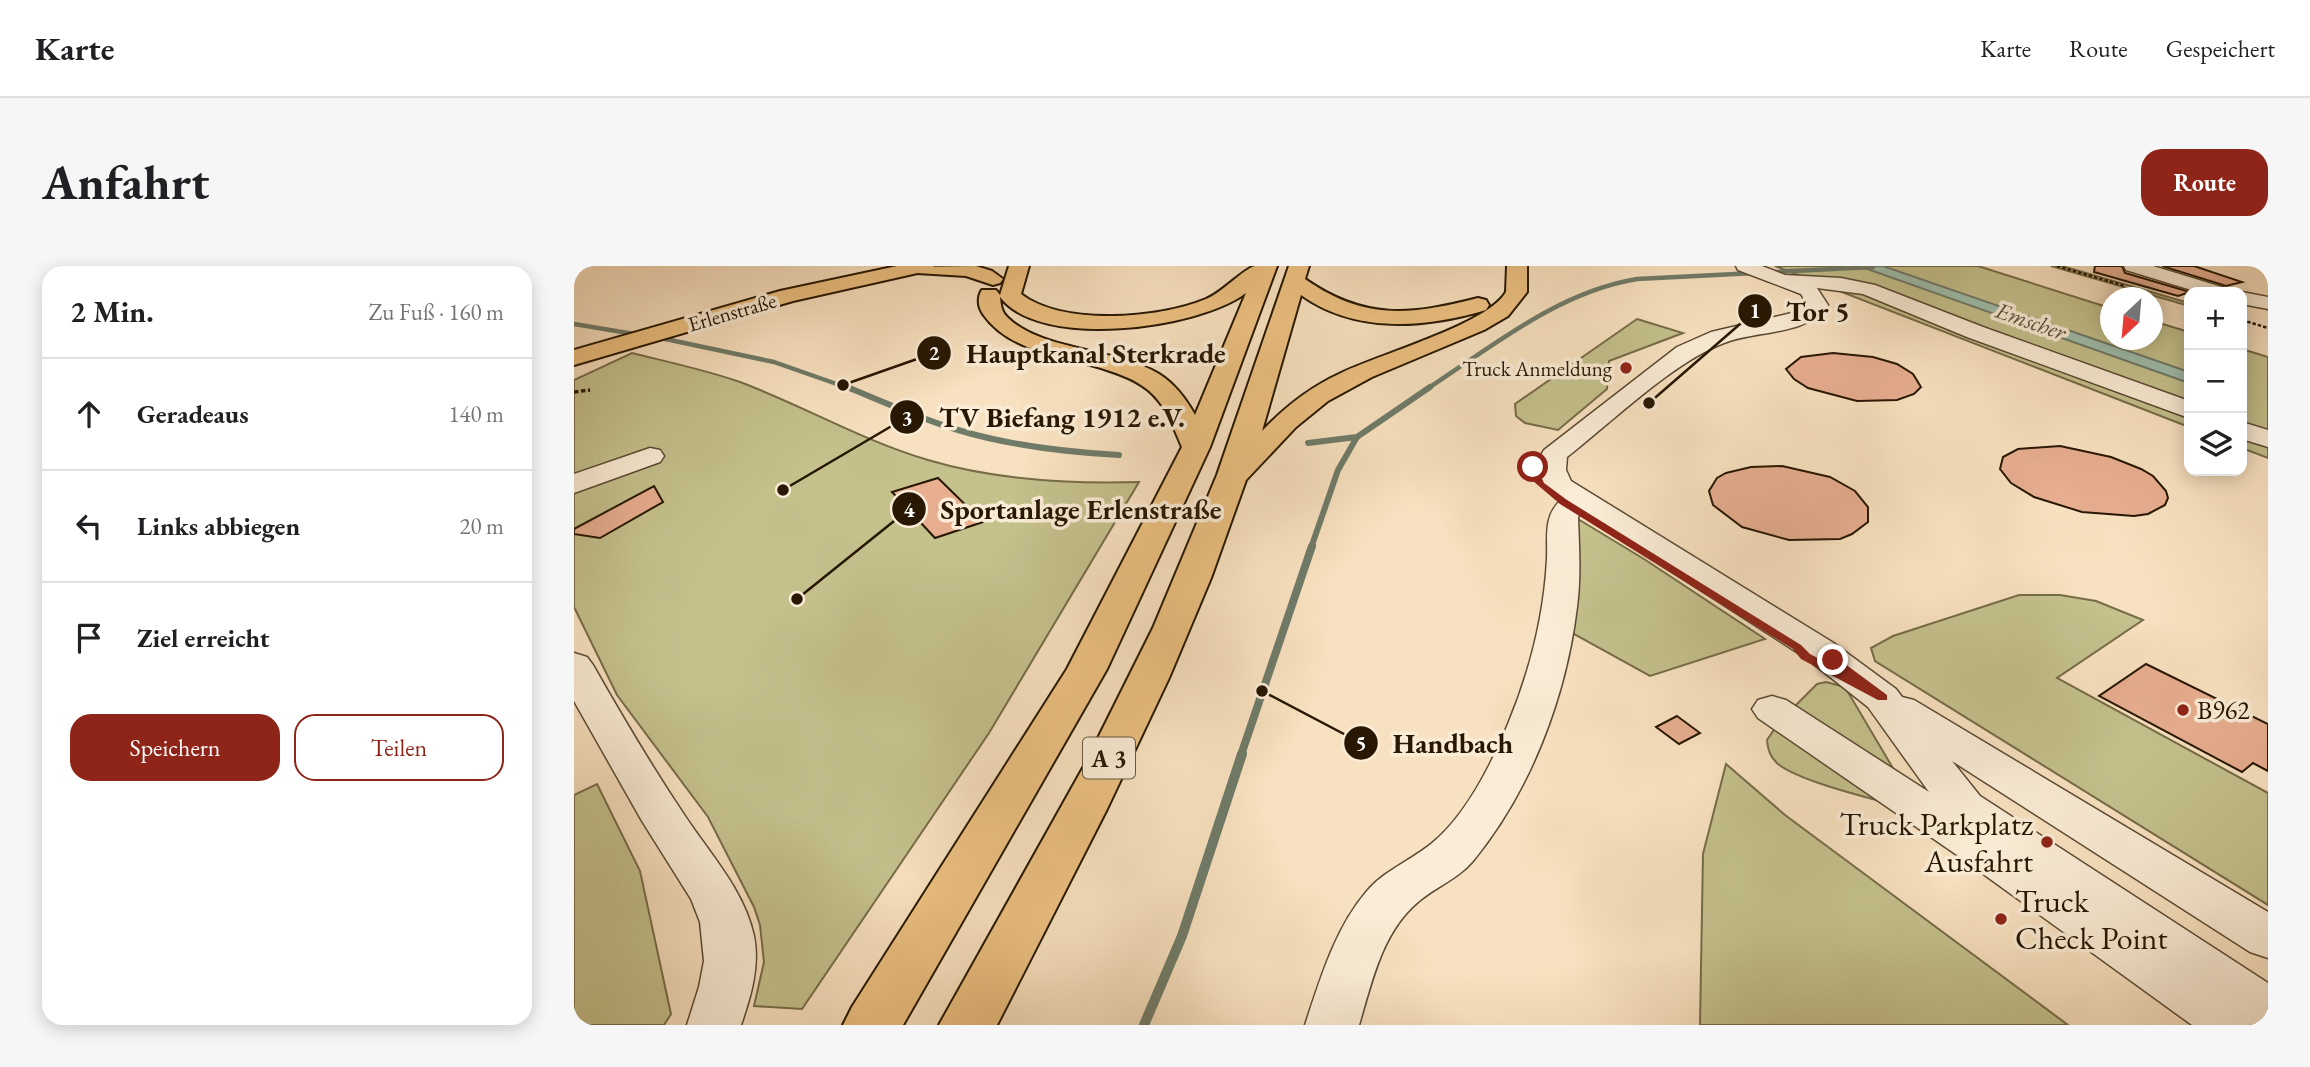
<!DOCTYPE html>
<html lang="de">
<meta charset="utf-8">
<style>
:root{--surface:#fff;--page:#f6f6f6;--text:#202124;--muted:#757577;--line:#e0e0e0;--accent:#8f2418}
body{margin:0;font-family:"EB Garamond",serif;background:var(--page);color:var(--text)}
.controls{position:absolute;right:21px;top:21px;display:grid;overflow:hidden;border-radius:14px;box-shadow:0 4px 18px #0003}
.controls button{width:63px;height:63px;display:grid;place-items:center;padding:0;border:0;border-bottom:2px solid var(--line);background:var(--surface);color:var(--text);font:35px sans-serif}
.compass{position:absolute;left:1526px;top:21px;width:63px;height:63px;border-radius:50%;background:var(--surface);box-shadow:0 4px 18px #0003;rotate:206deg}
.stop{position:absolute;width:21px;height:21px;margin:-16px;border:5px solid #8f2418;border-radius:50%;background:#fff}
.stop.end{background:#8f2418;border-color:#fff;box-shadow:0 2px 7px #0008}
.list{margin:0;padding:0;list-style:none}
h2{display:flex;justify-content:space-between;align-items:center;height:91px;margin:0;padding:0 28px;font-size:30px}
h2 small{font-size:23px;font-weight:400;color:var(--muted)}
.list li{display:grid;grid-template-columns:46px 1fr auto;gap:21px;align-items:center;box-sizing:border-box;height:112px;padding:0 28px;border-top:2px solid var(--line)}
.list b{display:block;font-size:26px;white-space:nowrap}
.list em{font-size:23px;font-style:normal;color:var(--muted)}
.actions{display:flex;gap:14px;padding:21px 28px}
.actions a{flex:1;padding:16px 0;border:2px solid var(--accent);border-radius:21px;text-align:center;font-size:24px;color:var(--accent)}
.actions .main{background:var(--accent);color:#fff}
.icon{flex:none;width:38px;height:38px;fill:none;stroke:currentColor;stroke-width:2;stroke-linecap:round;stroke-linejoin:round}
.map{position:relative;flex:none;width:1694px;height:759px;overflow:hidden;border-radius:21px}
header{display:flex;align-items:center;gap:42px;box-sizing:border-box;height:98px;padding:0 35px;background:var(--surface);border-bottom:2px solid var(--line)}
header strong{font-size:33px}
nav{display:flex;gap:38px;margin-inline-start:auto;font-size:24px}
.intro{display:flex;align-items:center;justify-content:space-between;box-sizing:border-box;height:168px;padding:0 42px}
h1{margin:0;font-size:49px}
.button{padding:18px 32px;border-radius:21px;background:var(--accent);color:#fff;font-size:24px;font-weight:700}
main{display:flex;gap:42px;padding:0 42px}
aside{flex:1;background:var(--surface);border-radius:21px;box-shadow:0 4px 18px #0003}
.map>svg:first-child{display:block}
.green{fill:#c4c18d;stroke:#766c48;stroke-width:2}
.water{fill:#9fbead;stroke:#6f7b69;stroke-width:2}
.lines{fill:none;stroke-linecap:round;stroke-linejoin:round}
.stream-far3{stroke:#6f7b69;stroke-width:4.5}
.stream-far2{stroke:#6f7b69;stroke-width:6}
.stream-far1{stroke:#6f7b69;stroke-width:8}
.stream{stroke:#6f7b69;stroke-width:10}
.building{fill:#e7ae90;stroke:#271703;stroke-width:2}
.minor-casing{stroke:#5b4a32;stroke-width:3}
.major-casing{stroke:#271703;stroke-width:4}
.highway-casing{stroke:#271703;stroke-width:4}
.path-far1{stroke:#271703;stroke-width:2.5;stroke-dasharray:3.5 2;stroke-linecap:butt}
.path{stroke:#271703;stroke-width:3.5;stroke-dasharray:4.5 2.5;stroke-linecap:butt}
.minor{fill:#faecd6;fill-rule:evenodd}
.major{fill:#ecc080;fill-rule:evenodd}
.highway{fill:#ecc080;fill-rule:evenodd}
.route{fill:#8f2418}
.poi-dot{fill:#8f2418;stroke:#faecd6;stroke-width:2.5}
.labels{text-anchor:middle;dominant-baseline:central;stroke-width:7;stroke-linejoin:round;paint-order:stroke}
.far-street-label{font-size:21px;fill:#271703;stroke:#faecd6}
.far-poi-label{font-size:21px;fill:#271703;stroke:#faecd6;text-anchor:end}
.far-water-label{font-size:23px;font-style:italic;fill:#51513e;stroke:#faecd6}
.shield{fill:#faecd6;stroke:#665742;stroke-width:2}
.shield-label{font-size:24px;font-weight:bold;fill:#271703}
.poi-label{font-size:26px;fill:#271703;stroke:#faecd6;text-anchor:start}
.near-poi-label{font-size:32px;fill:#271703;stroke:#faecd6;text-anchor:end}
.leader{fill:none;stroke:#271703;stroke-width:2.5}
.callout-dot{fill:#271703;stroke:#faecd6;stroke-width:2.5}
.mark-label{font-size:21px;text-anchor:middle;font-weight:bold;fill:#fff}
.callout-label{font-size:28px;text-anchor:middle;font-weight:bold;fill:#271703;stroke:#faecd6;stroke-width:7;stroke-linejoin:round;paint-order:stroke}
</style>
<header>
<strong>Karte</strong>
<nav><a>Karte</a><a>Route</a><a>Gespeichert</a></nav>
</header>
<div class="intro"><h1>Anfahrt</h1><a class="button">Route</a></div>
<main>
<aside>
<h2>2 Min.<small>Zu Fuß · 160 m</small></h2>
<ul class="list">
<li><svg class="icon" aria-label="ahead" viewBox="0 0 24 24"><path d="M12 20V5M6 11l6-6 6 6"/></svg><div><b>Geradeaus</b></div><em>140 m</em></li>
<li><svg class="icon" aria-label="left" viewBox="0 0 24 24"><path d="M17 20v-9H6M10 6l-5 5 5 5"/></svg><div><b>Links abbiegen</b></div><em>20 m</em></li>
<li><svg class="icon" aria-label="arrive" viewBox="0 0 24 24"><path d="M6 21V4h12l-3 4 3 4H6"/></svg><div><b>Ziel erreicht</b></div></li>
</ul>
<div class="actions"><a class="main">Speichern</a><a>Teilen</a></div>
</aside>
<div class="map">
<svg width="1694" height="759" viewBox="0 0 1694 759">
<rect width="100%" height="100%" fill="#f8e1c0"/>
<filter id="stains"><feTurbulence type="fractalNoise" baseFrequency=".00286" numOctaves="4"/><feColorMatrix values="0 0 0 0 .2 0 0 0 0 .09 0 0 0 0 .02 0 0 0 .5 -.17"/></filter>
<radialGradient id="worn" r=".72"><stop offset=".6" stop-color="#630" stop-opacity="0"/><stop offset="1" stop-color="#630" stop-opacity=".3"/></radialGradient>
<!-- green -->
<g class="green">
<polygon points="1201,0 1404,0 1536,42 1536,74 1578,74 1579,55 1615,66 1615,161"/>
<polygon points="1477,0 1488,0 1615,37 1615,40"/>
<polygon points="1063,53 1109,67 1035,95 1033,123 984,164 951,157 942,150 941,138"/>
<polygon points="1668,83 1694,91 1694,192 1668,182"/>
<path d="M 58,87 C 94,96 132,104 166,116 C 230,140 289,175 354,194 C 421,214 496,218 565,216 L 415,467 L 228,743 L 180,740 L 190,696 L 186,659 L 180,641 L 134,551 L 43,429 L 0,341 L 0,114 Z"/>
<polygon points="999,250 1070,293 1191,373 1076,410 998,367"/>
<polygon points="1445,329 1486,329 1522,335 1569,354 1483,412 1694,527 1694,639 1301,395 1297,382 1319,370"/>
<polygon points="1252,416 1271,421 1323,509 1214,447 1243,418"/>
<path d="M 1206,455 L 1338,544 C 1305,534 1228,517 1204,498 C 1196,491 1194,484 1193,474 Z"/>
<polygon points="1152,498 1211,549 1494,759 1126,759 1129,588"/>
<polygon points="23,518 66,605 97,748 90,759 0,759 0,529"/>
</g>
<!-- water -->
<polygon class="water" points="1285,0 1309,0 1615,106 1615,117"/>
<g class="lines">
<!-- stream-far3 -->
<g class="stream-far3">
<polyline points="0,58 66,69"/>
<polyline points="82,71 200,96 277,123"/>
<path d="M 853,123 C 919,80 984,26 1063,13 L 1299,1"/>
</g>
<!-- stream-far2 -->
<g class="stream-far2">
<path d="M 273,121 C 310,136 346,153 384,164 C 437,180 491,186 545,189"/>
<polyline points="734,177 783,171"/>
<polyline points="737,282 764,204 783,171 856,121"/>
</g>
<!-- stream-far1 -->
<polyline class="stream-far1" points="667,489 738,280"/>
<!-- stream -->
<polyline class="stream" points="570,759 608,670 668,488"/>
</g>
<!-- building -->
<g class="building">
<polygon points="1521,0 1548,0 1551,7 1616,26 1604,30 1520,6"/>
<polygon points="1588,0 1620,0 1668,16 1652,20"/>
<polygon points="1259,87 1299,91 1323,98 1339,108 1347,121 1340,128 1323,134 1283,135 1234,122 1220,113 1212,103 1227,91"/>
<polygon points="1486,180 1537,191 1567,203 1579,210 1592,225 1594,232 1591,239 1574,248 1560,250 1508,246 1460,231 1437,217 1426,203 1429,191 1444,183"/>
<polygon points="1208,200 1256,211 1281,225 1294,241 1294,256 1278,268 1266,273 1215,274 1168,261 1139,239 1135,225 1143,212 1152,207 1177,201"/>
<polygon points="364,212 409,256 361,272 318,226"/>
<polygon points="80,220 89,236 26,272 0,268 0,263"/>
<polygon points="1572,398 1694,458 1694,505 1679,497 1668,506 1525,430"/>
<polygon points="1103,450 1126,467 1105,478 1082,461"/>
</g>
<g class="lines">
<!-- minor casing -->
<g class="minor-casing">
<g id="minor">
<path d="M 1162,0 L 1188,0 L 1211,9 L 1267,12 L 1301,19 L 1409,61 L 1615,135 L 1615,152 L 1393,71 L 1289,28 L 1243,22 L 1254,39 C 1233,70 1183,64 1150,77 C 1099,96 1038,156 993,191 L 992,204 L 997,215 L 1258,376 L 1322,423 L 1328,431 L 1340,434 L 1694,646 L 1694,692 L 1676,686 L 1378,495 L 1406,530 L 1694,717 L 1694,759 L 1618,759 L 1383,589 L 1184,452 L 1178,443 L 1184,434 L 1198,430 L 1212,434 L 1355,526 L 1294,441 L 1232,392 L 1007,247 L 1004,251 C 1005,281 1007,311 1003,341 C 992,431 957,524 899,595 C 884,613 861,621 844,636 C 808,666 798,716 785,759 L 731,759 C 746,714 761,662 793,625 C 811,604 836,595 857,578 C 891,551 918,497 934,458 C 956,405 970,350 973,293 C 974,271 969,250 987,234 C 969,223 956,204 970,184 L 1103,81 L 1137,66 L 1226,45 L 1233,38 L 1227,28 L 1164,4 Z"/>
<polygon points="1550,0 1579,0 1651,22 1654,26 1624,26 1552,4"/>
<polygon points="1667,26 1668,26 1694,31 1694,43 1668,38"/>
<polygon points="1668,156 1694,164 1694,181 1668,173"/>
<polygon points="76,182 86,184 90,190 86,196 0,227 0,208"/>
<path d="M 0,387 L 13,391 L 19,399 C 48,450 78,501 111,550 C 136,588 170,624 180,670 C 186,700 177,730 167,759 L 113,759 L 125,721 L 130,695 L 126,656 L 117,633 L 68,555 L 0,435 Z"/>
</g>
</g>
<!-- major casing -->
<g class="major-casing">
<polygon id="major" points="323,0 360,0 357,4 219,35 0,99 0,84 206,25"/>
</g>
<!-- highway casing -->
<g class="highway-casing">
<g id="highway">
<polygon points="402,0 418,5 429,13 426,17 419,19 392,10 343,7 336,5 333,1"/>
<path d="M 435,0 L 455,0 L 447,28 C 489,60 584,53 632,33 C 648,27 669,3 681,0 C 687,0 696,0 703,0 L 636,181 L 533,403 L 329,759 L 269,759 L 278,741 L 493,403 L 608,181 C 598,158 590,133 567,119 C 557,112 545,108 533,104 C 491,90 436,87 409,48 C 404,41 403,31 408,24 L 422,24 L 426,29 ZM 672,27 L 621,149 C 612,133 601,118 585,108 C 543,82 467,85 433,51 C 427,45 427,39 426,31 C 466,84 624,63 672,27 Z"/>
<path d="M 715,0 L 735,0 L 731,13 C 791,55 837,49 904,32 L 912,34 L 915,39 L 912,44 C 852,62 781,68 727,29 L 688,165 C 711,141 735,122 765,108 C 802,89 913,59 932,26 L 933,0 L 953,0 L 953,26 L 934,50 L 910,64 L 798,111 L 754,135 L 722,161 L 672,214 L 637,312 L 595,412 L 533,543 L 423,759 L 365,759 L 510,500 L 579,362 L 643,209 Z"/>
</g>
</g>
<!-- path-far1 -->
<g class="path-far1">
<polyline points="1483,0 1551,20"/>
<polyline points="1668,54 1694,62"/>
</g>
<!-- path -->
<polyline class="path" points="0,126 16,124"/>
<!-- minor -->
<use href="#minor" class="minor"/>
<!-- major -->
<use href="#major" class="major"/>
<!-- highway -->
<use href="#highway" class="highway"/>
</g>
<!-- route -->
<polygon class="route" points="956,200 962,200 970,217 993,234 1227,379 1236,388 1259,400 1253,394 1263,392 1313,429 1313,434 1304,434 1227,393 1219,383 986,238 959,215"/>
<!-- markers -->
<g class="poi-dot">
<circle cx="1052" cy="102" r="7"/>
<circle cx="1609" cy="444" r="7"/>
<circle cx="1473" cy="576" r="7"/>
<circle cx="1427" cy="653" r="7"/>
</g>
<g class="labels">
<!-- far-street labels -->
<g class="far-street-label">
<text transform="translate(158 46) rotate(-16)">Erlenstraße</text>
</g>
<!-- far-poi labels -->
<g class="far-poi-label">
<text x="1038" y="102">Truck Anmeldung</text>
</g>
<!-- far-water labels -->
<g class="far-water-label">
<text transform="translate(1457 55) rotate(19)">Emscher</text>
</g>
<!-- shield labels -->
<rect class="shield" x="509" y="471.5" width="52" height="41" rx="5"/>
<g class="shield-label">
<text x="535" y="492">A 3</text>
</g>
<!-- poi labels -->
<g class="poi-label">
<text x="1623" y="444">B962</text>
</g>
<!-- near-poi labels -->
<g class="near-poi-label">
<text x="1459" y="558">Truck Parkplatz<tspan x="1459" dy="37">Ausfahrt</tspan></text>
<text x="1441" y="635" text-anchor="start">Truck<tspan x="1441" dy="37">Check Point</tspan></text>
</g>
</g>
<!-- callouts -->
<path class="leader" d="M1075 137L1181 45M269 119L360 87M209 224L333 151M223 333L335 243M688 425L787 477"/>
<g class="callout-dot">
<circle cx="1075" cy="137" r="7"/>
<circle cx="269" cy="119" r="7"/>
<circle cx="209" cy="224" r="7"/>
<circle cx="223" cy="333" r="7"/>
<circle cx="688" cy="425" r="7"/>
<circle cx="1181" cy="45" r="18"/>
<circle cx="360" cy="87" r="18"/>
<circle cx="333" cy="151" r="18"/>
<circle cx="335" cy="243" r="18"/>
<circle cx="787" cy="477" r="18"/>
</g>
<g class="mark-label">
<text x="1181" y="52">1</text>
<text x="360" y="94">2</text>
<text x="333" y="159">3</text>
<text x="335" y="251">4</text>
<text x="787" y="484">5</text>
</g>
<g class="callout-label">
<text x="1244" y="55">Tor 5</text>
<text x="522" y="97">Hauptkanal Sterkrade</text>
<text x="488" y="161">TV Biefang 1912 e.V.</text>
<text x="507" y="253">Sportanlage Erlenstraße</text>
<text x="879" y="487">Handbach</text>
</g>
<rect width="100%" height="100%" filter="url(#stains)"/>
<rect width="100%" height="100%" fill="url(#worn)"/>
</svg>
<div class="controls">
<button>+</button>
<button>−</button>
<button><svg class="icon" aria-label="layers" viewBox="0 0 24 24"><path d="M12 4l9 5-9 5-9-5zM3 14l9 5 9-5"/></svg></button>
</div>
<svg class="compass" viewBox="-18 -18 36 36"><path d="M0-13l5 13h-10z" fill="#e53935"/><path d="M0 13l5-13h-10z" fill="#757577"/></svg>
<div class="stop" style="left:959px;top:201px"></div>
<div class="stop end" style="left:1259px;top:394px"></div>
</div>
</main>
